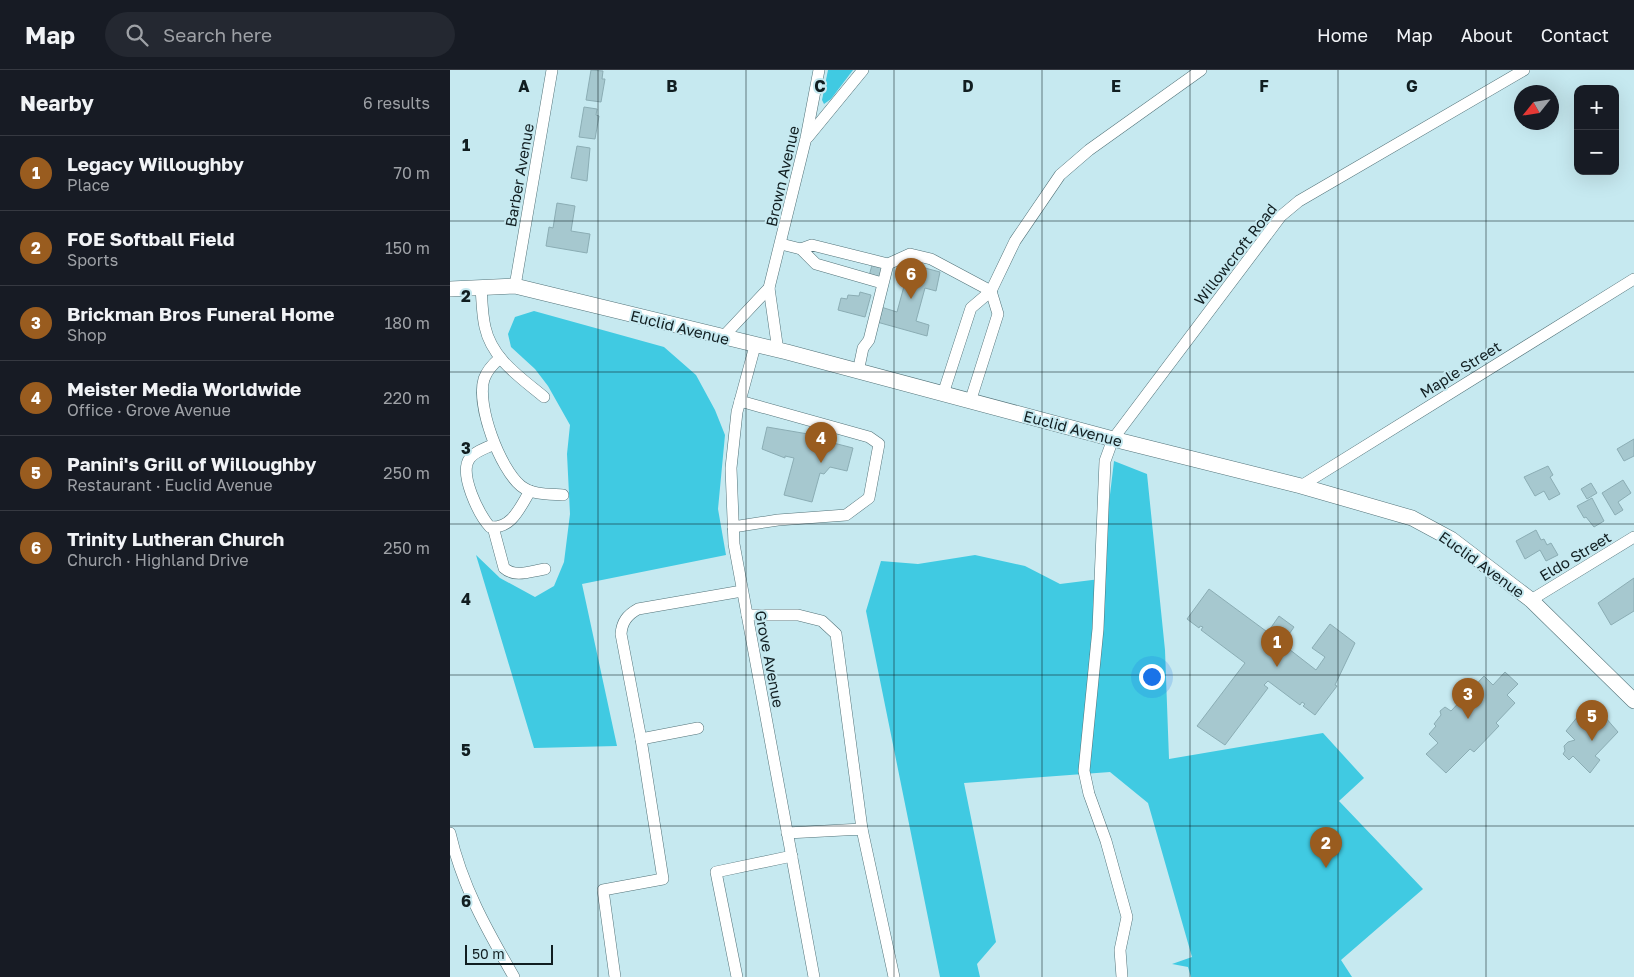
<!DOCTYPE html>
<meta charset="utf-8">
<style>
:root{--surface:#171b24;--page:#242831;--text:#f1f3f6;--muted:#9ea1a6;--line:#363941;--accent:#995c1f}
body{margin:0;font-family:"Golos Text",sans-serif;background:var(--page);color:var(--text)}
.controls{position:absolute;right:15px;top:15px;display:grid;overflow:hidden;border-radius:10px;box-shadow:0 5px 20px #0002}
.controls button{width:45px;height:45px;display:grid;place-items:center;padding:0;border:0;border-bottom:1px solid var(--line);background:var(--surface);color:var(--text);font:25px sans-serif}
.compass{position:absolute;left:1064px;top:15px;width:45px;height:45px;border-radius:50%;background:var(--surface);box-shadow:0 5px 20px #0002;rotate:240deg}
.scale{position:absolute;left:15px;bottom:12px;width:88px;box-sizing:border-box;padding-left:5px;border:2px solid #111e21;border-top:0;font-size:14px;line-height:18px;white-space:nowrap;color:#111e21;-webkit-text-stroke:4px #c6e9f0;paint-order:stroke}
.you{position:absolute;left:701px;top:606px;width:18px;height:18px;margin:-12px;border:4px solid #fff;border-radius:50%;background:#1a73e8;box-shadow:0 0 0 8px #1a73e833}
.badge{display:grid;place-items:center;width:32px;height:32px;border-radius:50%;background:var(--accent);color:#fff;font-size:16px;font-weight:700}
.pin{position:absolute;translate:-50% -41px;filter:drop-shadow(0 1px 2px #0008)}
.pin::after{content:'';position:absolute;top:26px;width:18px;height:15px;background:inherit;clip-path:polygon(0 0,100% 0,50% 100%)}
.list{margin:0;padding:0;list-style:none}
h2{display:flex;justify-content:space-between;align-items:center;height:65px;margin:0;padding:0 20px;font-size:21px}
h2 small{font-size:16px;font-weight:400;color:var(--muted)}
.list li{display:grid;grid-template-columns:32px 1fr auto;gap:15px;align-items:center;box-sizing:border-box;height:75px;padding:0 20px;border-top:1px solid var(--line)}
.list b{display:block;font-size:19px;white-space:nowrap}
.list p{margin:0;font-size:16px;white-space:nowrap;color:var(--muted)}
.list em{font-size:16px;font-style:normal;color:var(--muted)}
.icon{flex:none;width:28px;height:28px;fill:none;stroke:currentColor;stroke-width:2;stroke-linecap:round;stroke-linejoin:round}
.map{position:relative;flex:none;width:1184px;height:907px;overflow:hidden}
header{display:flex;align-items:center;gap:30px;box-sizing:border-box;height:70px;padding:0 25px;background:var(--surface);border-bottom:1px solid var(--line)}
header strong{font-size:24px}
nav{display:flex;gap:28px;margin-inline-start:auto;font-size:18px}
.search{width:350px;height:45px;background:var(--page);display:flex;align-items:center;gap:12px;box-sizing:border-box;padding:0 18px;border-radius:28px;color:var(--muted);font-size:19px}
main{display:flex}
aside{flex:1;background:var(--surface)}
.map>svg:first-child{display:block}
.green{fill:#40cae2}
.building{fill:#a6c8cf;stroke:#8badb4}
.lines{fill:none;stroke-linecap:round;stroke-linejoin:round}
.minor-casing{stroke:#537379;stroke-width:12}
.major-casing{stroke:#537379;stroke-width:16}
.minor{stroke:#fff;stroke-width:11}
.major{stroke:#fff;stroke-width:15}
.grid{fill:none;stroke:#111e21;stroke-width:1;stroke-opacity:0.55}
.labels{text-anchor:middle;dominant-baseline:central;stroke-width:4;stroke-linejoin:round;paint-order:stroke}
.street-label{font-size:15px;fill:#111e21;stroke:#c6e9f0}
.grid-label{font-size:16px;text-anchor:middle;font-weight:bold;fill:#111e21;stroke:#c6e9f0;stroke-width:4;stroke-linejoin:round;paint-order:stroke}
</style>
<header>
<strong>Map</strong>
<div class="search"><svg class="icon" aria-label="search" viewBox="0 0 24 24"><circle cx="10" cy="10" r="6"/><path d="M15 15l6 6"/></svg>Search here</div>
<nav><a>Home</a><a>Map</a><a>About</a><a>Contact</a></nav>
</header>
<main>
<aside>
<h2>Nearby<small>6 results</small></h2>
<ul class="list">
<li><span class="badge">1</span><div><b>Legacy Willoughby</b><p>Place</p></div><em>70 m</em></li>
<li><span class="badge">2</span><div><b>FOE Softball Field</b><p>Sports</p></div><em>150 m</em></li>
<li><span class="badge">3</span><div><b>Brickman Bros Funeral Home</b><p>Shop</p></div><em>180 m</em></li>
<li><span class="badge">4</span><div><b>Meister Media Worldwide</b><p>Office · Grove Avenue</p></div><em>220 m</em></li>
<li><span class="badge">5</span><div><b>Panini's Grill of Willoughby</b><p>Restaurant · Euclid Avenue</p></div><em>250 m</em></li>
<li><span class="badge">6</span><div><b>Trinity Lutheran Church</b><p>Church · Highland Drive</p></div><em>250 m</em></li>
</ul>
</aside>
<div class="map">
<svg width="1184" height="907" viewBox="0 0 1184 907">
<rect width="100%" height="100%" fill="#c6e9f0"/>
<!-- green -->
<g class="green">
<polygon points="378,0 403,0 381,29 374,34 372,30"/>
<polygon points="84,241 214,277 246,305 265,340 275,365 268,439 276,485 132,514 167,676 84,678 26,485 50,508 85,527 104,516 114,492 120,444 117,384 120,355 98,316 85,299 61,277 58,264 65,247"/>
<polygon points="664,391 697,404 715,580 719,689 873,663 914,708 889,731 973,819 891,890 902,907 741,907 738,897 722,894 742,887 698,733 660,702 514,713 546,872 527,894 530,907 490,907 416,541 431,491 468,494 525,485 575,496 610,514 650,509"/>
</g>
<!-- building -->
<g class="building">
<polygon points="141,0 153,1 152,9 155,9 151,32 136,30"/>
<polygon points="134,37 147,39 146,45 149,46 145,69 129,67"/>
<polygon points="127,76 140,78 137,111 121,108"/>
<polygon points="107,133 125,136 121,161 140,164 137,183 96,176 99,157 103,158"/>
<polygon points="460,194 490,202 486,221 475,218 466,251 479,255 477,266 427,252 431,237 447,242"/>
<polygon points="422,195 433,198 430,210 419,206"/>
<polygon points="410,222 421,225 415,247 388,240 391,228 397,229 398,225 409,226"/>
<polygon points="317,357 364,365 364,368 403,378 397,401 380,397 374,404 370,403 362,432 334,425 344,388 335,386 335,388 312,379"/>
<polygon points="1184,369 1184,386 1174,391 1167,379"/>
<polygon points="1098,396 1103,405 1100,407 1110,424 1099,430 1094,421 1085,426 1074,407"/>
<polygon points="1173,410 1181,423 1168,432 1173,440 1165,445 1152,423"/>
<polygon points="1141,413 1147,423 1137,429 1131,419"/>
<polygon points="1142,428 1154,451 1144,457 1136,447 1134,448 1127,436"/>
<polygon points="1086,460 1091,470 1094,469 1097,475 1101,473 1108,485 1096,491 1090,480 1075,489 1066,471"/>
<polygon points="1184,508 1184,541 1161,555 1148,533"/>
<polygon points="759,519 820,564 822,561 820,559 829,546 844,557 835,570 829,566 826,569 866,600 875,587 862,578 880,554 905,573 885,615 887,616 865,645 853,636 855,634 852,632 850,635 818,611 814,615 818,618 775,675 747,656 795,593 751,560 753,557 750,556 749,558 737,549"/>
<polygon points="1055,602 1068,614 1057,625 1065,633 1046,653 1049,656 1024,682 1020,679 996,703 976,684 988,673 979,664 986,656 984,654 991,645 990,641 995,637 1001,641 1034,606 1043,615"/>
<polygon points="1133,640 1141,648 1148,643 1155,647 1168,662 1145,686 1150,690 1140,703 1123,686 1119,690 1113,684 1115,681 1114,676 1118,672 1125,670 1116,661"/>
</g>
<g class="lines">
<!-- minor casing -->
<g class="minor-casing">
<g id="minor">
<polyline points="358,67 413,0"/>
<polyline points="331,174 351,179 362,175 438,194 419,270 413,278 408,302"/>
<polyline points="351,179 366,194 432,213"/>
<polyline points="438,194 460,184 481,189 541,221"/>
<polyline points="65,216 102,0"/>
<path d="M 31,217 C 32,230 32,244 35,257 C 42,289 70,307 94,327"/>
<polyline points="272,268 319,218"/>
<polyline points="305,276 287,342 281,398 284,474 364,907"/>
<polyline points="328,281 319,218 356,68 369,0"/>
<path d="M 50,288 C 43,294 37,300 34,309 C 26,335 50,399 71,416 C 82,425 100,424 113,425"/>
<polyline points="493,324 521,238 541,221 565,171 610,105 639,80 751,0"/>
<polyline points="520,332 548,244 541,221"/>
<path d="M 44,374 C 37,378 25,381 20,388 C 8,403 29,445 40,457 C 62,459 70,437 80,421"/>
<polyline points="851,416 1184,209"/>
<path d="M 43,457 L 54,498 C 65,508 81,501 95,499"/>
<polyline points="283,457 328,450 396,445 419,428 429,374 419,367 290,331"/>
<polyline points="1081,530 1184,467"/>
<polyline points="297,545 348,545 372,551 386,564 412,759"/>
<polyline points="191,669 248,658"/>
<path d="M 0,763 C 12,816 37,860 64,907"/>
<polyline points="337,763 412,759 444,907"/>
<path d="M 165,907 L 153,820 L 213,809 L 191,669 L 171,564 C 172,552 177,545 188,539 L 292,521"/>
<polyline points="287,907 266,802 342,786"/>
<polyline points="672,907 670,880 677,847 656,771 639,724 634,701 648,559 655,391 663,369 831,146 849,131 1074,0"/>
</g>
</g>
<!-- major casing -->
<g class="major-casing">
<polyline id="major" points="0,219 65,216 337,282 663,369 851,416 962,448 1001,469 1081,530 1184,631"/>
</g>
<!-- minor -->
<use href="#minor" class="minor"/>
<!-- major -->
<use href="#major" class="major"/>
</g>
<!-- grid -->
<path class="grid" d="M 148,0 L 148,907M 296,0 L 296,907M 444,0 L 444,907M 592,0 L 592,907M 740,0 L 740,907M 888,0 L 888,907M 1036,0 L 1036,907M 0,151 L 1184,151M 0,302 L 1184,302M 0,454 L 1184,454M 0,605 L 1184,605M 0,756 L 1184,756"/>
<g class="labels">
<!-- street labels -->
<g class="street-label">
<text transform="translate(69 105) rotate(-80)">Barber Avenue</text>
<text transform="translate(332 106) rotate(-77)">Brown Avenue</text>
<text transform="translate(785 184) rotate(-52)">Willowcroft Road</text>
<text transform="translate(230 257) rotate(14)">Euclid Avenue</text>
<text transform="translate(1010 299) rotate(-32)">Maple Street</text>
<text transform="translate(623 358) rotate(15)">Euclid Avenue</text>
<text transform="translate(1125 486) rotate(-31)">Eldo Street</text>
<text transform="translate(1032 494) rotate(36)">Euclid Avenue</text>
<text transform="translate(320 589) rotate(79)">Grove Avenue</text>
</g>
</g>
<g class="grid-label">
<text x="74" y="22">A</text>
<text x="222" y="22">B</text>
<text x="370" y="22">C</text>
<text x="518" y="22">D</text>
<text x="666" y="22">E</text>
<text x="814" y="22">F</text>
<text x="962" y="22">G</text>
<text x="16" y="81">1</text>
<text x="16" y="232">2</text>
<text x="16" y="384">3</text>
<text x="16" y="535">4</text>
<text x="16" y="686">5</text>
<text x="16" y="837">6</text>
</g>
</svg>
<div class="controls">
<button>+</button>
<button>−</button>
</div>
<svg class="compass" viewBox="-18 -18 36 36"><path d="M0-13l5 13h-10z" fill="#e53935"/><path d="M0 13l5-13h-10z" fill="#9ea1a6"/></svg>
<div class="scale">50 m</div>
<div class="you"></div>
<div class="pin badge" style="left:827px;top:597px">1</div>
<div class="pin badge" style="left:876px;top:798px">2</div>
<div class="pin badge" style="left:1018px;top:649px">3</div>
<div class="pin badge" style="left:371px;top:393px">4</div>
<div class="pin badge" style="left:1142px;top:671px">5</div>
<div class="pin badge" style="left:461px;top:229px">6</div>
</div>
</main>
